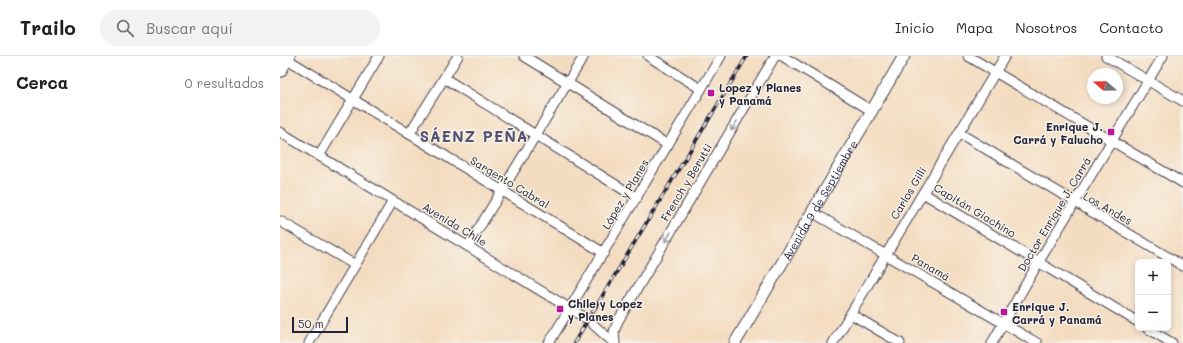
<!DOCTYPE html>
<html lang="es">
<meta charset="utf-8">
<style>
:root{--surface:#fff;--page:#f2f2f2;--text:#202124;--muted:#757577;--line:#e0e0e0}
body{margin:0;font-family:Mali,sans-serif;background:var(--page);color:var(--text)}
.controls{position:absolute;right:12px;bottom:12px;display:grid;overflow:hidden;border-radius:6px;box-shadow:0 2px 6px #0003}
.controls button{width:36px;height:36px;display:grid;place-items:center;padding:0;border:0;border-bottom:1px solid var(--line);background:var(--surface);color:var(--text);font:20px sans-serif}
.compass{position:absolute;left:807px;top:12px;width:36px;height:36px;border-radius:50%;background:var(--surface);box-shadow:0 2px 6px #0003;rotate:290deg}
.scale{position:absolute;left:12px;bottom:10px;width:56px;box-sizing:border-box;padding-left:4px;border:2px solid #22223b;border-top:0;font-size:11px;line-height:14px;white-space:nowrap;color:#22223b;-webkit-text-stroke:3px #f7f3e8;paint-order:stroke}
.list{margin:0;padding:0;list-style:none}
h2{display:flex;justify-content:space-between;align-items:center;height:52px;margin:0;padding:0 16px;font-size:17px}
h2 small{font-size:13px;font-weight:400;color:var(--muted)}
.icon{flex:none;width:22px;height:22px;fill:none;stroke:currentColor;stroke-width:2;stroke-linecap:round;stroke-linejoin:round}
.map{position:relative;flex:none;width:903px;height:287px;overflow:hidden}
header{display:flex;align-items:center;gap:24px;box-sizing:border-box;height:56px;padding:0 20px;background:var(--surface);border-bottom:1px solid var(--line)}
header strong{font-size:19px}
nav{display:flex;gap:22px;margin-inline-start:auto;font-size:14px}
.search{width:280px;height:36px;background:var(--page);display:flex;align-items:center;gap:10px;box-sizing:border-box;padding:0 14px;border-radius:22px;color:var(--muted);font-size:15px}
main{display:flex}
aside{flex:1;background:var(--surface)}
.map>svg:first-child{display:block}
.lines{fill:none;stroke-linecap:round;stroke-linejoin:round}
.minor-casing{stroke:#423e4f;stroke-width:11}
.tertiary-casing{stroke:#423e4f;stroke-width:13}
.secondary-casing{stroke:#423e4f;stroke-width:14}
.minor{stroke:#fff;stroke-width:9}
.tertiary{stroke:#fff;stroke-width:11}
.secondary{stroke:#fff;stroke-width:12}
.rail-casing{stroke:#22223b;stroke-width:3.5}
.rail{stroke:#f7f3e8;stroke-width:2;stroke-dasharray:6;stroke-linecap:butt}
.oneway{stroke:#9c9ca7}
.poi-dot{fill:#b5179e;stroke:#f7f3e8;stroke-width:1.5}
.labels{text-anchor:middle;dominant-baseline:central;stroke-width:3;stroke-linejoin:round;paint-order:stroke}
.poi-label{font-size:11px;font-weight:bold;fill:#22223b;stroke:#f7f3e8;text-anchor:start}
.street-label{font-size:11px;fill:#22223b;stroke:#f7f3e8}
.district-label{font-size:15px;font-weight:bold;letter-spacing:1px;fill:#565272;stroke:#f7f3e8}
</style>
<header>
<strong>Trailo</strong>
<div class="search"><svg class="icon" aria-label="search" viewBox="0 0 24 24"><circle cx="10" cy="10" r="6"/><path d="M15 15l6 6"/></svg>Buscar aquí</div>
<nav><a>Inicio</a><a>Mapa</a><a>Nosotros</a><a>Contacto</a></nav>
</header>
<main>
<aside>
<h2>Cerca<small>0 resultados</small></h2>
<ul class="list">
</ul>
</aside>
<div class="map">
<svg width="903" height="287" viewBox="0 0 903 287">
<rect width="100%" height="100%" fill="#f7f3e8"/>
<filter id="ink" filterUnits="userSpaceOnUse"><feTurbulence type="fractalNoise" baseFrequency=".025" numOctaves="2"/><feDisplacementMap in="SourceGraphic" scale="8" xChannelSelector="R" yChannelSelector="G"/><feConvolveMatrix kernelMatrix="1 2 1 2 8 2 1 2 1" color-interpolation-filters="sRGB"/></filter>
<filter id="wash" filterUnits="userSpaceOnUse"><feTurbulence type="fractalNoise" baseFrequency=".012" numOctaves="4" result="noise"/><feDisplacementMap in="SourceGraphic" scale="16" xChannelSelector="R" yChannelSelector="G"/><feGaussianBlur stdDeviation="0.9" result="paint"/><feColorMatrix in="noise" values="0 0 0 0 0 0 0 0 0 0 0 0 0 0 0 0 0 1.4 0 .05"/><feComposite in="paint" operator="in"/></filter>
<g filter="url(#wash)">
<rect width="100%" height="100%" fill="#f4dcc0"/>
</g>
<g filter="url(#ink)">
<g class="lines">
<!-- minor casing -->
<g class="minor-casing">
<g id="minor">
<polyline points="2,0 324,197"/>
<polyline points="244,0 388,89"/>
<polyline points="368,0 421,33"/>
<polyline points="502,0 592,55"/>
<polyline points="688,0 903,127"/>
<polyline points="826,0 903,45"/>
<polyline points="164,22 357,142"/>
<polyline points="0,76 307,263 334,287"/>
<polyline points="679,77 903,210"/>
<polyline points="129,78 178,0"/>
<polyline points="39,100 99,0"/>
<polyline points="643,137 858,266"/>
<polyline points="532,156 757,287"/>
<polyline points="0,165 75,209"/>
<polyline points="188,190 304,0"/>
<polyline points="571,258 620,287"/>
<polyline points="867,272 892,287"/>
<polyline points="29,287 113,145"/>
<polyline points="269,287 441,0"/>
<polyline points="335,287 334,276 338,265 495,0"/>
<polyline points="553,287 725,0"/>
<polyline points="712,287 758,207 883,0"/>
</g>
</g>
<!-- tertiary casing -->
<g class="tertiary-casing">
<g id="tertiary">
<path id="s1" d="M 455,287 L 624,0"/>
</g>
</g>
<!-- secondary casing -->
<g class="secondary-casing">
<polyline id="secondary" points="0,15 9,0"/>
</g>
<!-- minor -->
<use href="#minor" class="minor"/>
<!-- tertiary -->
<use href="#tertiary" class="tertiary"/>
<!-- secondary -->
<use href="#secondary" class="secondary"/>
<!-- rail casing -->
<g class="rail-casing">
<polyline id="rail" points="294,287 467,0"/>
</g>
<!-- rail -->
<use href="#rail" class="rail"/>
</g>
<!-- one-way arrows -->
<defs><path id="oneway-shaft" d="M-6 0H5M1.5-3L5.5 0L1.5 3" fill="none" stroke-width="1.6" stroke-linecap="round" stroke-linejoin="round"/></defs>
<g class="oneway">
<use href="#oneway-shaft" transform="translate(454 70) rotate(121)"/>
<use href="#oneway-shaft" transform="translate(388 181) rotate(121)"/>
</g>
</g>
<!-- markers -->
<g class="poi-dot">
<rect x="427" y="33" width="8" height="8" rx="2"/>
<rect x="827" y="72" width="8" height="8" rx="2"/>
<rect x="276" y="249" width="8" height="8" rx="2"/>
<rect x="720" y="252" width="8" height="8" rx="2"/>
</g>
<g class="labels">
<!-- poi labels -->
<g class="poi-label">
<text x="439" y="31">Lopez y Planes<tspan x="439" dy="13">y Panamá</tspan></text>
<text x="823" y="70" text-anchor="end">Enrique J.<tspan x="823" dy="13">Carrá y Falucho</tspan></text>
<text x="288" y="247">Chile y Lopez<tspan x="288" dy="13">y Planes</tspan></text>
<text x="732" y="250">Enrique J.<tspan x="732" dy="13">Carrá y Panamá</tspan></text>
</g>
<!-- street labels -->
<g class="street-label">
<text transform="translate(230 126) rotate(31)">Sargento Cabral</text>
<text transform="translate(406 126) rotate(-59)">French y Berutti</text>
<text transform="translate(628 137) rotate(-59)">Carlos Gilli</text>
<text transform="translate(345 138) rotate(-59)">López y Planes</text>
<text stroke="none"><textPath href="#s1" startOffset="166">Avenida 9 de Septiembre</textPath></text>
<text transform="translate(828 152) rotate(30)">Los Andes</text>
<text transform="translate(695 154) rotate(31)">Capitán Giachino</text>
<text transform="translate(774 158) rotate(-59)">Doctor Enrique J. Carrá</text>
<text transform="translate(175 168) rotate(31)">Avenida Chile</text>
<text transform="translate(651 211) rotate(30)">Panamá</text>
</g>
<!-- district labels -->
<g class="district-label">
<text x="194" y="80">SÁENZ PEÑA</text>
</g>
</g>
</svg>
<div class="controls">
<button>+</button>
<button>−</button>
</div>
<svg class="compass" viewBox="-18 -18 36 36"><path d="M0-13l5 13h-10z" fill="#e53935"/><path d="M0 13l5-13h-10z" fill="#757577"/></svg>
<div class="scale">50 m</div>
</div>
</main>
